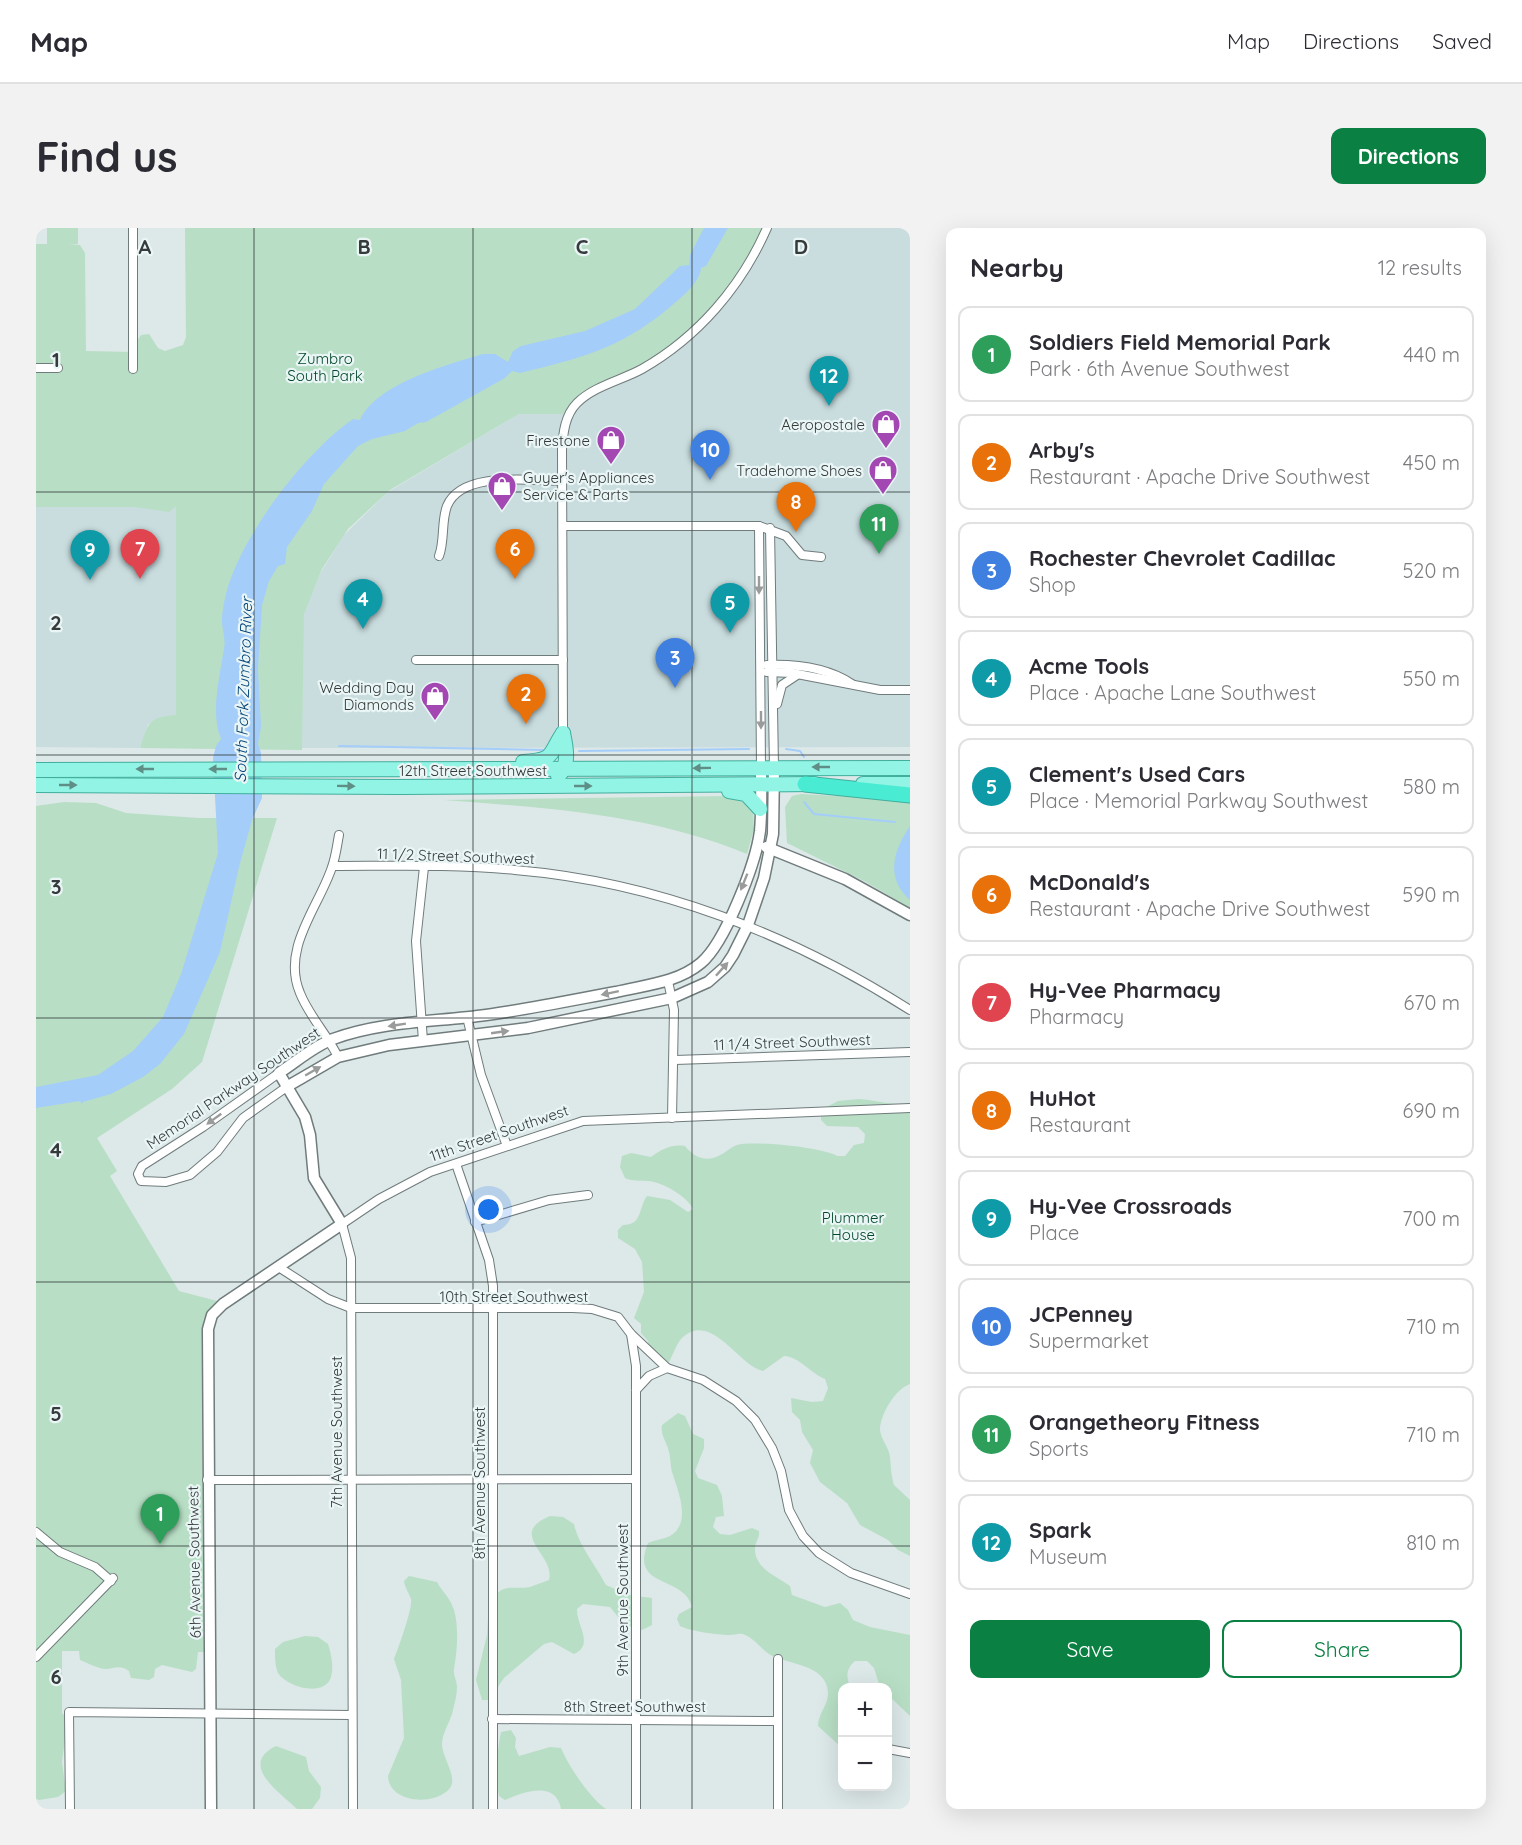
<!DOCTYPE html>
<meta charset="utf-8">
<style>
:root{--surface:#fff;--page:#f2f2f3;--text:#2b2b33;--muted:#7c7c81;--line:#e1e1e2;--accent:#0b8043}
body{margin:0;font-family:Quicksand,sans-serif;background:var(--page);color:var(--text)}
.controls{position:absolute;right:18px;bottom:18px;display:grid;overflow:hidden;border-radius:12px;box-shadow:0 6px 24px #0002}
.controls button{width:54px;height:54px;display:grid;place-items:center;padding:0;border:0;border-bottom:2px solid var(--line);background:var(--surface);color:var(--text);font:30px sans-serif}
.you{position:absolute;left:453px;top:982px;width:21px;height:21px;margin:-15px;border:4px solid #fff;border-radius:50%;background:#1a73e8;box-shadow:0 0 0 9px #1a73e833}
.badge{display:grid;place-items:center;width:39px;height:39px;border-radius:50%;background:var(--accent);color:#fff;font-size:20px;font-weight:700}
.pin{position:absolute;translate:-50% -50px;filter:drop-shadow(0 2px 3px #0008)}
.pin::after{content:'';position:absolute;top:32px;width:21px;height:18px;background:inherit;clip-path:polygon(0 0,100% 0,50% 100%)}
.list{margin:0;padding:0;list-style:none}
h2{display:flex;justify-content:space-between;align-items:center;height:78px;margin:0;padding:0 24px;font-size:26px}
h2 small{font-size:20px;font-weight:400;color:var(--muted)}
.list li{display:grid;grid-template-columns:39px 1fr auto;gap:18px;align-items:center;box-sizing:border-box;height:96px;margin:0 12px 12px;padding:0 12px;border:2px solid var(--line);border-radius:12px}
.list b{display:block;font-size:22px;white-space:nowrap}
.list p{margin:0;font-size:20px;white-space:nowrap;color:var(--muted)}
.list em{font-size:20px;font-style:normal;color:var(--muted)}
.actions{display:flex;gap:12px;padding:18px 24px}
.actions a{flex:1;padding:14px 0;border:2px solid var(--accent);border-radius:12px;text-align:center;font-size:21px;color:var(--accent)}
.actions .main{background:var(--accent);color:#fff}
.map{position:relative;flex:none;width:874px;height:1581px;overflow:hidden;border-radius:12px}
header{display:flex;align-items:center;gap:36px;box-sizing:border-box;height:84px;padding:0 30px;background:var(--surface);border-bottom:2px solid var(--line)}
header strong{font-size:28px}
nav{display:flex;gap:33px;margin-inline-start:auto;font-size:21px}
.intro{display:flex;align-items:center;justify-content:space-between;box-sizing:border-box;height:144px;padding:0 36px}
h1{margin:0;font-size:42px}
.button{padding:15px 27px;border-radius:12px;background:var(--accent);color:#fff;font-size:21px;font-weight:700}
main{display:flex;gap:36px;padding:0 36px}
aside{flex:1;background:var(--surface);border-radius:12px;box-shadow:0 6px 24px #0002}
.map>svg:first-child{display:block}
.built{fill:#c9dddf}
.green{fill:#b8dfc5}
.water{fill:#a4cdf9}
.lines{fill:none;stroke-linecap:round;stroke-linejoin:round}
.stream{stroke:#a4cdf9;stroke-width:2}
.minor-casing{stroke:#707b7c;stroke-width:10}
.tertiary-casing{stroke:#707b7c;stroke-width:13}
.primary-casing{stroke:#42ae9d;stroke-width:16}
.motorway-casing{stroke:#42ae9d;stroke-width:17}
.minor{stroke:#fff;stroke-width:8}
.tertiary{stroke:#fff;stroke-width:10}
.primary{stroke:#92f4e5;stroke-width:14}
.motorway{stroke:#49ecd3;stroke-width:15}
.oneway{fill:#9a9c9c}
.oneway2{fill:#5f8e87}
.grid{fill:none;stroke:#353a3a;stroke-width:1.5;stroke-opacity:0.55}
.labels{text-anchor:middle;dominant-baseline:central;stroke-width:4.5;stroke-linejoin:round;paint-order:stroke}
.park-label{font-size:15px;fill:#004727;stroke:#eaf5f6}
.poi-label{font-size:15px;fill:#353a3a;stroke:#eaf5f6;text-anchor:end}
.street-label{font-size:15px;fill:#353a3a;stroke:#eaf5f6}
.water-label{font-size:16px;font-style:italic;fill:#014176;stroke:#eaf5f6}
.grid-label{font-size:20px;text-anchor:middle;font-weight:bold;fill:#353a3a;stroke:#eaf5f6;stroke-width:4.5;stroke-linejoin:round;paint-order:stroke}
</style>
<header>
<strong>Map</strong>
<nav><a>Map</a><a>Directions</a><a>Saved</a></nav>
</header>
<div class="intro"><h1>Find us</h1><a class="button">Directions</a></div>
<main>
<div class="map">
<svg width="874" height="1581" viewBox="0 0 874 1581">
<rect width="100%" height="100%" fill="#dde8e9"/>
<!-- built -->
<g class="built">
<polygon points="732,0 874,0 874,519 266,520 267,386 285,344 308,307 352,264 483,186 534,186"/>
<polygon points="0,276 140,278 140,487 112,496 104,520 0,519"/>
</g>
<!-- green -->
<g class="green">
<path d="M 11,0 L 42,0 L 42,16 L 33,16 L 44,17 L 49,25 L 50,123 L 99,124 L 100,114 L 105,107 L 113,106 L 122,120 L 129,123 L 147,117 L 150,109 L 149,0 L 732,0 L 699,58 L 644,116 L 558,164 L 534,186 L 483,186 L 354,262 L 312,301 L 286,341 L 268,386 L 266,522 L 104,520 C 112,495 112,489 140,487 L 140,278 L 133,284 L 99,279 L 0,279 L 0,16 L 11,16 Z"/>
<polygon points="765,566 874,572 874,680 830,654 751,615 749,579 756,568"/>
<path d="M 694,568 L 711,576 L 717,582 L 718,601 L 711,626 C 614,586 512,580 408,572 Z"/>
<path d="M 28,574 L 60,575 L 90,585 L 163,590 L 241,590 L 166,834 L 136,861 L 61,910 L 81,943 L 74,948 L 143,1063 L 181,1073 L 168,1090 L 166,1102 L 168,1424 L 162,1424 L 160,1441 L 156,1444 L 126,1437 L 119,1441 L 118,1449 L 113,1452 L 95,1450 L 93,1443 C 83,1436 79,1441 69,1441 C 60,1440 52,1435 44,1432 L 43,1423 L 26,1423 L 26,1485 L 30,1489 L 31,1496 L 26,1534 L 30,1563 L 22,1569 L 3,1572 L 0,1571 L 0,578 Z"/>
<path d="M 823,871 C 841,872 855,878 874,875 L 874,1156 C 859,1161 844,1187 844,1202 C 845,1212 853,1219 854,1229 C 855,1239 855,1247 858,1257 L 874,1272 L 874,1328 L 862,1322 L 852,1312 L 824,1297 L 811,1275 L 784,1254 L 774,1235 L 777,1222 L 766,1204 L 764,1192 L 756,1184 L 755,1170 L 776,1174 L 787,1173 L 792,1160 L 789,1151 C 774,1145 764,1129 748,1128 L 727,1143 C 702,1138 675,1081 645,1111 C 640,1117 636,1129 632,1136 L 612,1119 L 612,1113 L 605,1105 L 605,1096 L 598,1090 L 608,1064 L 606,1034 L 599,1021 L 582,1010 L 582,1002 L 587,997 C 607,997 602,980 611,968 L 634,972 L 652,984 L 657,981 C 651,968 626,954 612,953 C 603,952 598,954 589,950 L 584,939 L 586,928 L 595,925 L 615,929 C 626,921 636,916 649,918 C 656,927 666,933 677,930 C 686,928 693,920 701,917 C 717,912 789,920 801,928 L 809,928 L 818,917 L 828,915 L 829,906 L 822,899 L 791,898 L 785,892 L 785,882 L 802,873 Z"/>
<path d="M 642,1185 L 649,1188 L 657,1206 L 668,1211 L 668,1220 L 659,1243 L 662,1250 L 681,1257 L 686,1268 L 688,1288 L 680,1289 L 677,1299 L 684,1306 L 694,1307 L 716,1300 L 723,1303 C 724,1310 719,1314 719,1321 C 719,1341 741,1348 754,1358 L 756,1367 L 789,1379 L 804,1375 L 812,1382 L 817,1392 L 834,1399 L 874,1407 L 874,1488 L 852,1467 L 852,1460 L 844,1459 L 838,1440 L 831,1433 L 819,1433 C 810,1441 810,1448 814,1459 L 806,1460 L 806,1520 L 782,1498 C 782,1486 793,1476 792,1464 C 790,1435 750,1437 733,1426 C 724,1420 718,1410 707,1406 C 702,1405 698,1407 693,1407 C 683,1407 653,1403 644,1398 L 641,1391 L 643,1386 L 656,1379 C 648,1347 593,1361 612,1315 C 619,1312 628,1311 634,1308 C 656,1295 642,1263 637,1247 C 634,1239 635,1231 633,1224 C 631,1214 624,1207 626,1197 Z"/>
<path d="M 514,1288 L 527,1289 L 538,1296 C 542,1316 560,1338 570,1357 L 593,1367 L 616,1370 L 616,1397 L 606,1402 C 591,1399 584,1392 574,1379 L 547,1376 L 541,1381 C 540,1396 559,1417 538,1426 L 516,1414 L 508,1416 L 468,1450 L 453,1472 L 446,1472 L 440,1452 L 451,1407 L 453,1373 C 470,1354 473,1362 494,1359 C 500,1357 507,1354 513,1352 C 520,1327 470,1306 514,1288 Z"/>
<path d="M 373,1348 L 401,1354 C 405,1362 413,1369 416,1377 C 424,1395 421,1423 418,1441 C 417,1447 421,1453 421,1459 C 421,1466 419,1474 417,1482 C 415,1493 406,1504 406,1516 C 406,1530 422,1549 414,1560 C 400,1578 353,1576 352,1548 L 368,1510 L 365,1452 L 358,1431 C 362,1421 377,1380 375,1371 C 373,1365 369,1360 368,1353 Z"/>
<path d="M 269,1408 L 282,1409 L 292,1416 C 295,1426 298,1438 295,1449 C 288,1470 251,1459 242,1445 C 239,1438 239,1429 239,1421 L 247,1414 Z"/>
<path d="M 475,1502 L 480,1510 L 479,1519 L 483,1528 L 514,1519 L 525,1520 C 533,1539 554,1570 570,1581 L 525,1581 C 520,1552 488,1564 469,1572 L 463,1568 C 458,1546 461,1525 465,1504 Z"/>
<path d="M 240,1518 L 270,1529 L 273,1543 L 285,1559 L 284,1570 L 276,1581 L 261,1581 C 246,1566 201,1537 240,1518 Z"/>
</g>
<!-- water -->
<g class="water">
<path d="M 668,0 L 692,0 L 670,38 L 665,40 C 664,52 651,65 641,73 C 589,119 550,129 484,145 L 476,143 L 469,150 L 390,194 L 382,195 L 369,203 L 336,211 L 322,218 L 288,256 L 276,283 L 251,319 L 249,336 L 242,338 L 233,353 L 226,377 L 222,442 L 225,499 L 222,516 L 225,525 L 226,570 L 216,592 L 203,639 L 184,724 L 148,806 L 124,836 L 107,849 L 75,866 L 47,874 L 46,876 L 44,873 L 0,880 L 0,859 L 62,847 L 97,823 L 127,789 L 145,746 L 182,625 L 177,530 L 180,518 L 185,511 C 174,484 184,449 188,420 C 190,411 186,402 186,393 C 186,385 188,374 190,366 C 204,309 269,224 317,191 L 324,192 C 341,155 411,137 447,126 L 459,126 L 472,134 L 477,123 L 485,118 L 549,103 L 599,81 L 644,38 L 653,37 L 654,27 Z"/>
<path d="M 874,598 L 874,672 C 849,650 857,623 874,598 Z"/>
</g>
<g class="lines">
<!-- stream -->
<g class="stream">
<polyline points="303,518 509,522"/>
<polyline points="750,521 764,523 768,529"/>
<polyline points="543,523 713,521"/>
<polyline points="768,574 778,586 859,594"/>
</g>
<!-- minor casing -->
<g class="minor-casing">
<g id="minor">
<polyline points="97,0 97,141"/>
<polyline points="0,140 22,140"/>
<polyline points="527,298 723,298 750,308 766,327 785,329"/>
<polyline points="723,298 725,539"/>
<polyline points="734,300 738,539"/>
<path d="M 403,328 C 409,312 405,294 411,278 C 426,242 494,253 527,253"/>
<polyline points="380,432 527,432"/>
<path d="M 731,437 C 759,436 792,440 816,456"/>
<polyline points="731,444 756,445 844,462 874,462"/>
<polyline points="741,476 746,457 761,447"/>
<path d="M 527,505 L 526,222 C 527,205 529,187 541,175 C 558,158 586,152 606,141 C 662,109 705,59 731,0"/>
<path d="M 297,638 C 357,638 419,636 479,642 C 621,654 755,706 874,782"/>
<polyline points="632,753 638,782 636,890"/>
<polyline points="431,789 445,847 471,918"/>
<polyline points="387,813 380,713 388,639"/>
<path d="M 302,829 C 291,806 273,788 264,765 C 245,720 283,679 296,639 C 300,628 301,617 303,607"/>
<polyline points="639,832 874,824"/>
<polyline points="243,845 167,899 106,938 102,946 105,953 130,954 154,947 181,924 207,890 252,858"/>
<polyline points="420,936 453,1032 457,1058 457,1581"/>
<polyline points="439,994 513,972 552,967"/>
<polyline points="244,1040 292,1071 315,1080 537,1080 556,1081 582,1089 595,1106 631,1140 667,1152 700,1173 719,1192 736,1220 745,1243 753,1282 767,1308 783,1325 815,1345 874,1366"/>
<polyline points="595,1106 600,1138 600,1581"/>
<polyline points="600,1162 613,1148 631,1140"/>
<polyline points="171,1252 600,1251"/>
<polyline points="0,1304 24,1324 59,1339 75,1353"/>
<polyline points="0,1429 77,1350"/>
<polyline points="742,1431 742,1581"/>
<polyline points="456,1491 742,1493"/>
<polyline points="852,1521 874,1525"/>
<polyline points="34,1581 33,1484 316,1487"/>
<polyline points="317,1581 315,1030 306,996 343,971 394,944 547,893 874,880"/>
</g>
</g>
<!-- tertiary casing -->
<g class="tertiary-casing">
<g id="tertiary">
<polyline points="730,619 809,651 874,687"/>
<polyline points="252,858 302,829 353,817 492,800 636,770 672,754 689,739 697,727 712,697 728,650 737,606 738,539"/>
<path d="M 175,1581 L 172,1101 L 176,1087 L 187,1076 L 306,996 L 278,950 L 274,907 L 269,889 L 243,845 C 260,834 278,818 297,811 C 346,793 399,794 450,787 C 493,781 537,772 580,764 C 609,757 641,755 665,735 C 689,715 720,635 724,603 C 726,582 725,560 725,539"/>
</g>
</g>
<!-- primary casing -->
<g class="primary-casing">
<g id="primary">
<path d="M 487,534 C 520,532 512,527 527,505"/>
<polyline points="0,542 874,540"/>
<path d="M 522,548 C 534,538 530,519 527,505"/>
<polyline points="827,556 874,556"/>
<polyline points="0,557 364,559 778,556"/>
<polyline points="693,563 710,566 724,581"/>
</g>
</g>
<!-- motorway casing -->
<g class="motorway-casing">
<polyline id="motorway" points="769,556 874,567"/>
</g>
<!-- minor -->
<use href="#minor" class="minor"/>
<!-- tertiary -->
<use href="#tertiary" class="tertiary"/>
<!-- primary -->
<use href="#primary" class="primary"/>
<!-- motorway -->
<use href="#motorway" class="motorway"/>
</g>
<!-- one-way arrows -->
<defs><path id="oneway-solid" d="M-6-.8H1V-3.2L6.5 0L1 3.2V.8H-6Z" transform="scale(1.5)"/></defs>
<g class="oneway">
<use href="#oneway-solid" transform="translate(723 357) rotate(90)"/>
<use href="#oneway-solid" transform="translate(725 492) rotate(90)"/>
<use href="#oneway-solid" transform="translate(708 654) rotate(112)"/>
<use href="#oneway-solid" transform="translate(686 741) rotate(-48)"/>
<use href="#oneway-solid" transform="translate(574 765) rotate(168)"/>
<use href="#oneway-solid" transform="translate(361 797) rotate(171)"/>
<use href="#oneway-solid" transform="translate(464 804) rotate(-8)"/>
<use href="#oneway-solid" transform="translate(277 843) rotate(-30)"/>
<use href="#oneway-solid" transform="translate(178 891) rotate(144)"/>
</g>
<g class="oneway2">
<use href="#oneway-solid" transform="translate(785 539) rotate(-180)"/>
<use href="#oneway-solid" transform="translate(666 540) rotate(179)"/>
<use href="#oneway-solid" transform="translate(109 541) rotate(180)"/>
<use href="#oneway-solid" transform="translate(182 541) rotate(180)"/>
<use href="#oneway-solid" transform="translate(32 557)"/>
<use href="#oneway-solid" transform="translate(310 558) rotate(1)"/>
<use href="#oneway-solid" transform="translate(547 558)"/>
</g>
<!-- grid -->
<path class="grid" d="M 218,0 L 218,1581M 437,0 L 437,1581M 656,0 L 656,1581M 0,264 L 874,264M 0,527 L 874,527M 0,790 L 874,790M 0,1054 L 874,1054M 0,1318 L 874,1318"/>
<!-- icons -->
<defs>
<g id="shop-pin" transform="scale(1.5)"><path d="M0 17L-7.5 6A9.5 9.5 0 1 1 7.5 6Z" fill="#a348b3" stroke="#eaf5f6"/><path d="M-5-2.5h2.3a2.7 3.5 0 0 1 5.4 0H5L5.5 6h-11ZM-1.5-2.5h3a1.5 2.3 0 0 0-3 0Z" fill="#fff"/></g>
</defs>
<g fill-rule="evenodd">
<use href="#shop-pin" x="850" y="196"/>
<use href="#shop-pin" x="575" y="212"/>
<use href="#shop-pin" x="847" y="242"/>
<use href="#shop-pin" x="466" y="258"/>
<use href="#shop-pin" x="399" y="468"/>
</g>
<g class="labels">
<!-- park labels -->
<g class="park-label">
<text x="289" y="130">Zumbro<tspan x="289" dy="17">South Park</tspan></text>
<text x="817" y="989">Plummer<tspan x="817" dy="17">House</tspan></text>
</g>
<!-- poi labels -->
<g class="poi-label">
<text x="829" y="196">Aeropostale</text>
<text x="554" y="212">Firestone</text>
<text x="826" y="242">Tradehome Shoes</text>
<text x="487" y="249" text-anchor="start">Guyer's Appliances<tspan x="487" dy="17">Service &amp; Parts</tspan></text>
<text x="378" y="459">Wedding Day<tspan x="378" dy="17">Diamonds</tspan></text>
</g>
<!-- street labels -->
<g class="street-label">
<text x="437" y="542">12th Street Southwest</text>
<text transform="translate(420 628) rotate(2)">11 1/2 Street Southwest</text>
<text transform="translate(756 814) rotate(-2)">11 1/4 Street Southwest</text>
<text transform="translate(197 860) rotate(-34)">Memorial Parkway Southwest</text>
<text transform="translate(463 905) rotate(-19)">11th Street Southwest</text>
<text x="478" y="1068">10th Street Southwest</text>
<text transform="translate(300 1204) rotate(-90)">7th Avenue Southwest</text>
<text transform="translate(443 1255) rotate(-90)">8th Avenue Southwest</text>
<text transform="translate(158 1334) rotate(-91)">6th Avenue Southwest</text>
<text transform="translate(586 1372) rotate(-90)">9th Avenue Southwest</text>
<text x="599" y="1478">8th Street Southwest</text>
</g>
<!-- water labels -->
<g class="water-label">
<text transform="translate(207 462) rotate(-88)">South Fork Zumbro River</text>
</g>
</g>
<g class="grid-label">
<text x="109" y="26">A</text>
<text x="328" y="26">B</text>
<text x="546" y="26">C</text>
<text x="765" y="26">D</text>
<text x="20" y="139">1</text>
<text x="20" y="402">2</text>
<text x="20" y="666">3</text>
<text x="20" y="929">4</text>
<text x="20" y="1193">5</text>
<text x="20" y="1456">6</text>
</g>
</svg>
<div class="controls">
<button>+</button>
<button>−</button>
</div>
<div class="you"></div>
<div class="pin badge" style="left:124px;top:1316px;background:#2e9e5b">1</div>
<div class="pin badge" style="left:490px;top:496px;background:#e8710a">2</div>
<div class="pin badge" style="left:639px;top:460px;background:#3f7fe0">3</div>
<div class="pin badge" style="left:327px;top:401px;background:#0f9aa8">4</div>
<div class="pin badge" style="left:694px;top:405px;background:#0f9aa8">5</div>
<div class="pin badge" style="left:479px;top:351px;background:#e8710a">6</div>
<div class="pin badge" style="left:104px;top:351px;background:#e0444e">7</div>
<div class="pin badge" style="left:760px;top:304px;background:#e8710a">8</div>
<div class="pin badge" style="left:54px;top:352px;background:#0f9aa8">9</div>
<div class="pin badge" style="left:674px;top:252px;background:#3f7fe0">10</div>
<div class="pin badge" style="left:843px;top:326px;background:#2e9e5b">11</div>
<div class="pin badge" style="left:793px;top:178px;background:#0f9aa8">12</div>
</div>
<aside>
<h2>Nearby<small>12 results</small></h2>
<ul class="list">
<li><span class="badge" style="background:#2e9e5b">1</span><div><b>Soldiers Field Memorial Park</b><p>Park · 6th Avenue Southwest</p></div><em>440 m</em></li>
<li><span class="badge" style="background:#e8710a">2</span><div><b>Arby's</b><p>Restaurant · Apache Drive Southwest</p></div><em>450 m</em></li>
<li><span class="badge" style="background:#3f7fe0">3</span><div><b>Rochester Chevrolet Cadillac</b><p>Shop</p></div><em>520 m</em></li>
<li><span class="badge" style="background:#0f9aa8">4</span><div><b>Acme Tools</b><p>Place · Apache Lane Southwest</p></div><em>550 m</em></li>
<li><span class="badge" style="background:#0f9aa8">5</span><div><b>Clement's Used Cars</b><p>Place · Memorial Parkway Southwest</p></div><em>580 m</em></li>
<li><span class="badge" style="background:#e8710a">6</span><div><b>McDonald's</b><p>Restaurant · Apache Drive Southwest</p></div><em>590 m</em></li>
<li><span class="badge" style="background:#e0444e">7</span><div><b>Hy-Vee Pharmacy</b><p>Pharmacy</p></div><em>670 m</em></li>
<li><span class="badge" style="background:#e8710a">8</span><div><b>HuHot</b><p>Restaurant</p></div><em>690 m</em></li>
<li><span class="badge" style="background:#0f9aa8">9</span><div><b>Hy-Vee Crossroads</b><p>Place</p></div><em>700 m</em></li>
<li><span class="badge" style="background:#3f7fe0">10</span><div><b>JCPenney</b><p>Supermarket</p></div><em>710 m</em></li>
<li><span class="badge" style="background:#2e9e5b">11</span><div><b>Orangetheory Fitness</b><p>Sports</p></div><em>710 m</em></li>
<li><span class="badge" style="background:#0f9aa8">12</span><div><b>Spark</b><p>Museum</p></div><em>810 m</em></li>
</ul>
<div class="actions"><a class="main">Save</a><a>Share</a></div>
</aside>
</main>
